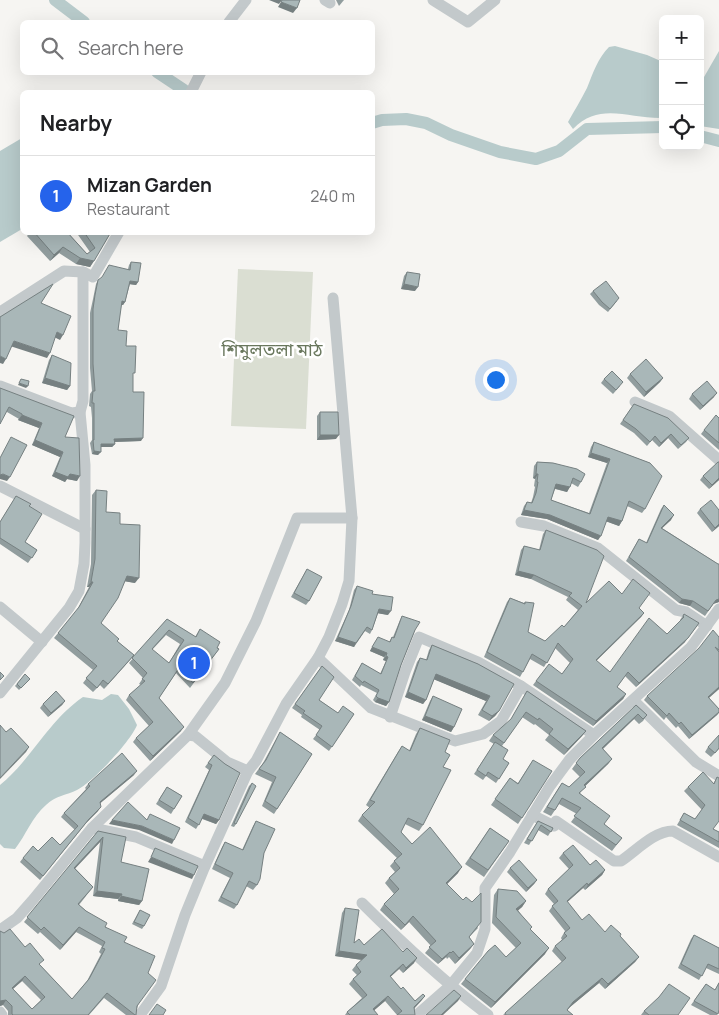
<!DOCTYPE html>
<meta charset="utf-8">
<style>
:root{--surface:#fff;--page:#f2f2f2;--text:#202124;--muted:#757577;--line:#e0e0e0;--accent:#2563eb}
body{margin:0;font-family:Manrope,"Noto Sans Bengali",sans-serif;background:var(--page);color:var(--text)}
.controls{position:absolute;right:15px;top:15px;display:grid;overflow:hidden;border-radius:8px;box-shadow:0 5px 20px #0002}
.controls button{width:45px;height:45px;display:grid;place-items:center;padding:0;border:0;border-bottom:1px solid var(--line);background:var(--surface);color:var(--text);font:25px sans-serif}
.you{position:absolute;left:495px;top:379px;width:18px;height:18px;margin:-12px;border:4px solid #fff;border-radius:50%;background:#1a73e8;box-shadow:0 0 0 8px #1a73e833}
.badge{display:grid;place-items:center;width:32px;height:32px;border-radius:50%;background:var(--accent);color:#fff;font-size:16px;font-weight:700}
.pin{position:absolute;translate:-50% -50%;border:2px solid #fff;box-shadow:0 1px 5px #0006}
.list{margin:0;padding:0;list-style:none}
h2{display:flex;justify-content:space-between;align-items:center;height:65px;margin:0;padding:0 20px;font-size:21px}
h2 small{font-size:16px;font-weight:400;color:var(--muted)}
.list li{display:grid;grid-template-columns:32px 1fr auto;gap:15px;align-items:center;box-sizing:border-box;height:80px;padding:0 20px;border-top:1px solid var(--line)}
.list b{display:block;font-size:19px;white-space:nowrap}
.list p{margin:0;font-size:16px;white-space:nowrap;color:var(--muted)}
.list em{font-size:16px;font-style:normal;color:var(--muted)}
.icon{flex:none;width:28px;height:28px;fill:none;stroke:currentColor;stroke-width:2;stroke-linecap:round;stroke-linejoin:round}
.map{position:relative;flex:none;width:719px;height:1015px;overflow:hidden}
.search{position:absolute;background:var(--surface);box-shadow:0 5px 20px #0002;left:20px;top:20px;width:355px;height:55px;display:flex;align-items:center;gap:12px;box-sizing:border-box;padding:0 18px;border-radius:8px;color:var(--muted);font-size:19px}
.panel{position:absolute;background:var(--surface);box-shadow:0 5px 20px #0002;left:20px;top:90px;width:355px;height:145px;border-radius:8px}
.map>svg:first-child{display:block}
.green{fill:#daded2}
.water{fill:#b8cbcb}
.lines{fill:none;stroke-linecap:round;stroke-linejoin:round}
.canal{stroke:#b8cbcb;stroke-width:12}
.minor{stroke:#c3c9cb;stroke-width:11}
.wall{fill:#919d9e;fill-rule:evenodd}
.shaded-wall{fill:#768081}
.building{fill:#a9b7b8;stroke:#768081;fill-rule:evenodd}
.labels{text-anchor:middle;dominant-baseline:central;stroke-width:5;stroke-linejoin:round;paint-order:stroke}
.park-label{font-size:18px;fill:#69775d;stroke:#fff}
</style>
<div class="map">
<svg width="719" height="1015" viewBox="0 0 719 1015">
<rect width="100%" height="100%" fill="#f6f5f2"/>
<!-- green -->
<polygon class="green" points="238,269 313,272 306,429 231,426"/>
<!-- water -->
<g class="water">
<path d="M 615,46 L 647,55 L 663,62 L 663,118 C 629,119 600,101 573,129 L 568,122 C 574,111 581,100 587,88 C 593,73 598,58 609,47 Z"/>
<polygon points="719,51 719,129 700,126 700,84"/>
<polygon points="22,138 22,229 0,242 0,151"/>
<path d="M 111,694 L 118,695 L 129,709 L 137,725 C 131,741 92,783 77,790 C 67,795 55,796 46,805 C 32,817 26,835 15,849 L 4,848 L 0,844 L 0,785 C 31,760 49,720 83,697 L 102,700 Z"/>
</g>
<g class="lines">
<!-- canal -->
<g class="canal">
<polyline points="55,0 84,22"/>
<polyline points="157,72 184,90"/>
<polyline points="372,123 382,120 406,119 426,123 451,135 500,152 536,159 559,151 587,129 663,127"/>
<polyline points="700,136 719,141"/>
</g>
<!-- minor -->
<g class="minor">
<polyline points="325,0 330,3"/>
<polyline points="433,0 468,22 495,0"/>
<polyline points="229,22 246,0"/>
<polyline points="191,92 201,72"/>
<polyline points="0,312 64,271 83,272 93,277 119,232"/>
<polyline points="0,386 71,413 80,412"/>
<polyline points="635,402 669,416 719,460"/>
<polyline points="0,486 85,529"/>
<polyline points="521,522 544,526 598,548 676,610 686,612 707,626"/>
<polyline points="0,607 42,642"/>
<polyline points="318,658 371,708 455,741 483,734 501,721 521,686 594,735"/>
<polyline points="0,693 69,608 79,591 84,564 85,543 85,465 80,412 83,401 83,272"/>
<polyline points="633,700 696,762 719,776"/>
<polyline points="390,717 405,672 419,637 478,662 521,686"/>
<polyline points="188,735 195,736 227,762 248,771"/>
<path d="M 532,815 L 554,826 L 556,821 L 614,861 L 621,861 C 636,851 654,831 673,831 L 719,857"/>
<polyline points="92,828 136,837 205,866"/>
<path d="M 362,903 C 402,943 443,981 488,1015"/>
<polyline points="0,930 17,918 32,901 92,828 188,735 225,683 256,621 297,518 352,518"/>
<polyline points="0,1012 2,1015"/>
<polyline points="140,1015 161,986 185,915 205,866 248,771 256,761 286,704 318,658 329,637 342,604 349,581 352,518 333,298"/>
<polyline points="417,1015 450,986 477,953 485,929 485,888 510,852 550,786 570,759 594,735 691,647 719,609"/>
</g>
</g>
<!-- wall -->
<g class="wall">
<polygon points="336,0 344,0 339,6"/>
<polygon points="30,232 67,232 87,254 90,252 76,232 111,232 90,267 76,264 59,253 50,261 27,236"/>
<polygon points="131,262 138,282 136,285 130,284 125,302 123,305 121,305 118,330 126,346 133,375 133,392 141,441 115,442 115,444 112,447 101,447 98,455 92,454 90,443 92,440 92,418 91,407 89,406 90,394 92,391 90,368 90,313 93,299 96,284 98,280 128,269 129,265"/>
<polygon points="407,272 415,291 401,289 404,276"/>
<polygon points="593,291 617,301 608,312 599,305 590,294"/>
<polygon points="52,355 70,386 67,390 42,383 49,360"/>
<polygon points="630,374 663,378 660,382 644,397 627,378"/>
<polygon points="604,379 620,386 613,394 601,383"/>
<polygon points="0,388 65,437 77,481 67,479 65,482 52,476 60,457 32,445 39,428 18,420 19,419 7,412"/>
<polygon points="692,394 714,397 700,410 689,399"/>
<polygon points="634,404 689,438 686,442 678,449 668,438 659,447 652,440 647,446 634,433 620,424"/>
<polygon points="320,412 336,439 317,440 317,416"/>
<polygon points="719,418 719,450 701,434 704,430"/>
<polygon points="594,442 650,463 645,509 642,513 627,506 622,521 619,526 606,521 598,540 547,519 521,515 524,506 527,502 531,503 533,497 535,487 534,486 535,479 533,478 534,466 537,462 553,463 581,482 578,487 571,483 567,492 555,489 551,500 589,513 607,463 588,457 591,447"/>
<polygon points="719,462 719,480 709,489 700,480 703,476"/>
<polygon points="96,490 106,512 120,524 135,583 125,581 101,623 117,641 134,655 104,689 100,685 93,692 83,683 93,670 54,638 77,610 89,587 87,587 91,564 92,495"/>
<polygon points="16,496 29,506 25,542 37,550 28,563 0,544 0,522"/>
<polygon points="664,505 671,520 662,528 718,564 719,564 719,602 713,604 705,616 690,606 679,603 626,561 639,539 646,543 661,509"/>
<polygon points="700,509 719,526 712,532 697,513"/>
<polygon points="546,530 586,603 622,594 644,613 641,617 596,661 610,672 667,634 680,621 680,620 684,614 685,642 636,687 625,676 617,687 626,694 623,699 593,726 533,685 536,681 562,674 570,663 555,648 544,667 530,659 520,677 484,657 507,602 510,598 524,603 525,602 528,632 545,641 564,627 578,610 566,600 568,597 531,579 515,575 521,550 524,546 539,550 543,534"/>
<polygon points="307,569 309,601 306,605 291,597"/>
<polygon points="357,586 372,594 388,615 378,613 372,630 370,634 365,631 354,647 335,641 349,610 354,590"/>
<polygon points="402,616 415,630 401,665 389,702 386,706 375,702 373,700 377,693 361,685 360,687 352,680 362,663 380,674 386,661 383,660 384,657 370,651 376,641 389,642 392,637 393,637 400,620"/>
<path d="M 167,619 L 195,637 L 200,629 L 219,649 L 190,688 L 176,673 L 159,698 L 181,731 L 150,761 L 133,742 L 136,738 L 149,726 L 126,700 L 129,695 L 141,685 L 139,684 L 143,678 L 129,663 ZM 166,635 L 180,644 L 169,663 L 152,650 Z"/>
<polygon points="719,637 719,689 709,698 719,709 719,713 717,715 689,739 678,726 676,728 666,717 664,720 644,700 647,696"/>
<polygon points="432,645 478,664 499,711 495,716 489,721 478,715 486,701 434,679 426,700 423,704 405,697 417,662 420,658 426,660 429,650"/>
<polygon points="322,666 319,700 338,713 354,714 329,751 313,739 320,730 301,717 302,715 292,708"/>
<polygon points="25,674 30,679 19,690 15,686"/>
<polygon points="527,691 586,731 582,736 564,755 545,740 549,735 535,724 534,725 522,717 502,746 503,759 509,763 496,783 486,776 483,780 474,774 494,744 489,741 493,735 510,721"/>
<polygon points="433,696 454,727 451,732 422,720 430,701"/>
<polygon points="65,701 62,705 48,717 40,708 43,704"/>
<polygon points="636,705 647,715 643,721 639,724 634,719 603,749 612,759 608,764 585,786 580,793 604,824 622,838 612,851 571,822 577,814 559,804 551,816 543,812 562,783 569,787 580,777 572,769 580,758"/>
<polygon points="420,728 445,752 443,767 423,825 419,831 405,824 401,832 412,844 458,873 447,884 478,928 469,937 474,944 470,949 455,964 449,957 447,959 446,957 438,964 425,953 431,946 409,922 401,930 380,910 384,904 394,894 385,883 389,878 395,872 390,866 397,858 358,821 362,815 370,808 366,805 398,752 402,746 409,751 416,734"/>
<polygon points="280,732 312,754 274,814 262,806 272,782 255,774 263,763"/>
<polygon points="708,747 719,749 711,757 705,752"/>
<polygon points="214,755 219,820 216,824 202,819 196,829 185,822 209,770 205,767"/>
<polygon points="533,760 522,818 518,824 491,805 510,778 518,783"/>
<polygon points="134,775 100,803 98,811 86,823 40,880 20,862 23,858 38,851 60,845 75,830 61,817 64,813 86,789 85,788 88,784"/>
<polygon points="717,777 713,829 719,832 719,848 677,825 684,813 695,819 702,810 684,791 688,787 713,784"/>
<polygon points="252,783 236,824 234,827 231,826 249,786"/>
<polygon points="167,787 182,796 171,814 156,804"/>
<polygon points="256,821 264,853 257,885 253,890 246,886 237,905 234,909 218,901 230,878 212,869 222,847 225,842 242,850 253,826"/>
<polygon points="538,821 553,828 548,836 538,830 529,845 524,843"/>
<polygon points="490,828 509,841 484,877 465,864"/>
<path d="M 98,831 L 121,862 L 142,901 L 139,905 L 118,901 L 118,899 L 93,896 L 100,842 L 75,868 L 93,887 L 79,905 L 124,942 L 148,973 L 135,1015 L 126,1015 L 104,998 L 89,1015 L 8,1015 L 8,1011 L 3,1005 L 0,1006 L 0,931 L 40,965 L 72,999 L 87,981 L 101,954 L 99,952 L 102,946 L 76,932 L 60,950 L 40,932 L 38,934 L 24,922 ZM 22,981 L 41,1000 L 32,1009 L 13,989 Z"/>
<polygon points="563,853 590,865 605,870 602,875 585,890 583,888 567,902 582,920 605,932 620,936 639,957 635,962 605,989 599,983 570,1007 567,1010 573,1015 503,1015 562,962 552,951 555,946 562,940 561,938 565,931 549,911 554,904 545,894 548,889 569,869 559,858"/>
<polygon points="510,868 537,880 534,884 526,892 507,872"/>
<polygon points="498,889 526,901 522,907 518,910 531,930 545,954 491,1008 461,984 465,979 506,957 516,948 492,923 494,895"/>
<polygon points="345,908 354,943 403,952 414,963 403,973 399,969 390,977 401,989 415,1001 425,996 421,1001 414,1009 397,1015 385,1001 374,1010 378,1015 345,1015 347,1012 362,998 349,984 353,979 357,975 352,970 356,965 362,960 335,956 342,913"/>
<polygon points="140,910 144,926 142,929 132,924"/>
<polygon points="694,935 719,948 719,974 706,968 699,980 678,968 691,939"/>
<polygon points="719,982 719,1010 717,1015 710,1015 691,1005 706,984 715,990"/>
<polygon points="644,1011 678,1015 641,1015"/>
</g>
<!-- shaded-wall -->
<g class="shaded-wall">
<polygon points="269,0 282,0 279,4"/>
<polygon points="281,2 297,8 293,13 278,7"/>
<polygon points="63,247 59,253 50,261 54,255"/>
<polygon points="80,258 94,261 90,267 76,264"/>
<polygon points="130,281 138,282 136,285 128,284"/>
<polygon points="404,284 418,287 415,291 401,289"/>
<polygon points="122,301 125,302 123,305 119,304"/>
<polygon points="57,332 63,335 60,340 54,337"/>
<polygon points="14,341 50,353 47,358 10,346"/>
<polygon points="0,356 6,359 3,364 0,363"/>
<polygon points="45,378 70,386 67,390 42,383"/>
<polygon points="663,378 660,382 644,397 646,392"/>
<polygon points="19,383 28,386 26,388 18,385"/>
<polygon points="717,393 714,397 700,410 703,406"/>
<polygon points="22,415 42,423 39,428 18,420"/>
<polygon points="671,434 668,438 659,447 661,443"/>
<polygon points="320,435 339,435 336,439 317,440"/>
<polygon points="143,438 141,441 112,442 114,439"/>
<polygon points="35,440 63,452 60,457 32,445"/>
<polygon points="101,444 115,444 112,447 99,447"/>
<polygon points="94,451 101,452 98,455 92,454"/>
<polygon points="591,453 610,459 607,463 588,457"/>
<polygon points="55,472 70,474 80,476 77,481 67,479 65,482 52,476"/>
<polygon points="3,474 10,477 7,481 0,479 0,475"/>
<polygon points="536,474 538,474 535,479 533,478"/>
<polygon points="719,478 719,480 709,489 712,485"/>
<polygon points="556,484 570,487 567,492 553,488"/>
<polygon points="524,510 550,515 601,536 598,540 547,519 521,515"/>
<polygon points="674,515 671,520 658,532 661,528"/>
<polygon points="608,517 622,521 619,526 605,521"/>
<polygon points="719,524 719,526 712,532 715,528"/>
<polygon points="518,571 534,575 531,579 515,575"/>
<polygon points="127,576 139,578 135,583 123,581"/>
<polygon points="91,582 93,582 89,587 87,587"/>
<polygon points="682,599 693,601 690,606 679,603"/>
<polygon points="719,599 719,602 713,604 705,616 716,600"/>
<polygon points="379,609 391,611 388,615 376,613"/>
<polygon points="644,613 641,617 593,664 596,660"/>
<polygon points="699,623 685,642 636,687 639,683"/>
<polygon points="338,637 356,643 354,647 335,641"/>
<polygon points="372,647 387,653 384,657 370,651"/>
<polygon points="134,655 130,660 104,689 108,684"/>
<polygon points="386,656 388,657 386,661 383,660"/>
<polygon points="436,674 490,696 486,701 433,679"/>
<polygon points="719,687 719,689 705,701 708,697"/>
<polygon points="408,692 426,700 423,704 405,697"/>
<polygon points="626,694 623,699 593,726 596,721"/>
<polygon points="378,698 389,702 386,706 375,702"/>
<polygon points="65,701 62,705 48,717 51,713"/>
<polygon points="499,711 495,716 489,721 492,716"/>
<polygon points="719,712 717,715 689,739 692,735"/>
<polygon points="638,714 634,719 598,753 602,748"/>
<polygon points="425,716 454,727 451,732 422,720"/>
<polygon points="184,727 181,731 150,761 153,756"/>
<polygon points="586,731 582,736 564,755 568,749"/>
<polygon points="29,747 26,752 0,779 0,778"/>
<polygon points="612,759 608,764 580,791 584,785"/>
<polygon points="137,771 134,775 97,806 100,802"/>
<polygon points="101,807 98,811 86,823 40,880 89,819"/>
<polygon points="204,814 219,820 216,824 201,818"/>
<polygon points="112,820 142,826 174,840 172,844 139,830 109,824"/>
<polygon points="103,837 100,842 71,873 74,868"/>
<polygon points="151,857 194,875 192,879 148,862"/>
<polygon points="462,867 458,873 442,889 446,883"/>
<polygon points="605,870 602,875 585,890 588,885"/>
<polygon points="537,880 534,884 526,892 528,888"/>
<polygon points="587,883 583,888 563,906 567,901"/>
<polygon points="97,891 122,894 118,899 93,896"/>
<polygon points="121,896 142,901 139,905 118,901"/>
<polygon points="526,901 522,907 513,915 516,909"/>
<polygon points="413,916 409,922 401,930 405,925"/>
<polygon points="79,927 76,932 60,950 63,945"/>
<polygon points="474,944 470,949 455,964 459,958"/>
<polygon points="549,948 545,954 491,1008 495,1002"/>
<polygon points="339,951 367,955 363,960 335,956"/>
<polygon points="450,952 446,957 438,964 442,959"/>
<polygon points="639,957 635,962 605,989 608,984"/>
<polygon points="417,958 414,963 403,973 406,968"/>
<polygon points="403,964 399,969 386,981 390,976"/>
<polygon points="25,976 22,981 9,992 12,988"/>
<polygon points="602,978 599,983 570,1007 563,1015 573,1002"/>
<polygon points="388,996 385,1001 370,1014 373,1009"/>
<polygon points="425,996 421,1001 410,1012 414,1007"/>
<polygon points="461,996 458,1001 443,1015 441,1015"/>
<polygon points="6,1000 3,1005 0,1006 0,1001"/>
</g>
<!-- building -->
<g class="building">
<polygon points="282,0 300,0 297,8 281,2"/>
<polygon points="34,232 67,232 87,254 95,248 84,232 111,232 94,261 80,258 63,247 54,255"/>
<polygon points="131,262 141,263 138,282 130,281 125,302 122,301 118,330 127,331 126,346 136,346 135,373 133,373 133,392 144,392 143,438 114,439 115,444 101,444 101,452 94,451 93,440 94,440 94,403 92,403 93,391 95,391 93,364 93,309 95,295 98,280 102,277 109,265 130,270"/>
<polygon points="407,272 420,274 418,287 404,284"/>
<polygon points="606,281 619,298 610,309 602,302 593,291"/>
<polygon points="53,284 41,303 71,316 63,335 57,332 50,353 14,341 6,359 0,356 0,317"/>
<polygon points="52,355 71,363 70,386 45,378"/>
<polygon points="646,359 663,378 646,392 630,374"/>
<polygon points="612,371 623,382 616,390 604,379"/>
<polygon points="21,379 29,381 28,386 19,383"/>
<polygon points="707,381 717,393 703,406 692,394"/>
<polygon points="0,388 74,416 65,437 79,438 80,476 70,474 68,477 55,472 63,452 35,440 42,423 22,415 22,414 9,407 0,424"/>
<polygon points="634,404 668,418 689,438 681,445 671,434 661,443 655,436 650,442 636,429 623,420"/>
<polygon points="320,412 338,412 339,435 320,435"/>
<polygon points="716,415 719,418 719,443 704,430"/>
<polygon points="11,437 27,445 10,477 3,474 0,475 0,458"/>
<polygon points="594,442 650,463 662,476 645,509 629,501 622,521 608,517 601,536 550,515 524,510 527,502 532,503 536,493 538,482 537,482 538,474 536,474 537,462 553,463 577,469 585,474 581,482 573,478 570,487 556,484 551,500 590,514 610,459 591,453"/>
<polygon points="718,462 719,462 719,478 712,485 703,476"/>
<polygon points="96,490 107,491 106,512 120,513 120,524 140,525 139,578 127,576 118,598 101,623 119,639 117,641 134,655 108,684 103,680 97,688 86,678 97,666 58,633 79,607 93,582 91,582 95,559"/>
<polygon points="16,496 31,504 29,506 42,514 25,542 37,550 32,558 0,538 0,522"/>
<polygon points="711,500 719,510 719,524 715,528 700,509"/>
<polygon points="664,505 674,515 661,528 718,564 719,564 719,599 716,600 708,611 693,601 682,599 629,557 639,539 647,543"/>
<polygon points="546,530 597,550 604,556 586,603 609,581 622,594 633,579 650,593 639,608 644,613 596,660 610,672 649,618 667,634 684,617 683,616 684,614 699,623 688,638 639,683 628,672 617,687 626,694 596,721 536,681 549,664 562,674 573,659 558,643 547,663 532,654 523,672 487,652 510,598 525,604 525,602 534,603 528,632 545,641 562,625 564,627 582,606 569,596 572,593 534,575 518,571 524,546 540,550"/>
<polygon points="307,569 322,577 309,601 294,593"/>
<polygon points="357,586 373,591 372,594 393,597 391,611 379,609 372,630 367,627 356,643 338,637 351,606"/>
<polygon points="402,616 420,622 415,630 401,665 389,702 378,698 376,696 379,690 364,681 363,683 355,676 362,663 381,674 388,657 386,656 387,653 372,647 378,637 390,642 392,637 394,638"/>
<path d="M 167,619 L 196,637 L 200,629 L 220,642 L 217,648 L 219,649 L 193,683 L 179,668 L 159,698 L 184,727 L 153,756 L 136,738 L 153,722 L 129,695 L 145,681 L 142,679 L 147,673 L 132,658 ZM 169,630 L 184,640 L 169,663 L 152,649 Z"/>
<polygon points="713,630 719,637 719,650 715,647 719,652 719,687 708,697 719,709 719,712 692,735 681,722 679,724 669,713 667,716 647,696 699,648"/>
<polygon points="432,645 478,664 514,684 499,711 492,716 482,710 490,696 436,674 426,700 408,692 420,658 427,660"/>
<polygon points="322,666 334,677 319,700 338,713 343,706 354,714 332,747 316,735 322,726 303,713 305,711 295,704"/>
<polygon points="0,672 4,676 0,680"/>
<polygon points="25,674 30,679 21,688 17,684"/>
<polygon points="56,691 65,701 51,713 43,704"/>
<polygon points="527,691 586,731 568,749 549,734 553,729 539,718 538,720 526,712 504,743 493,735 511,719"/>
<polygon points="433,696 462,709 454,727 425,716"/>
<polygon points="636,705 647,715 643,719 638,714 602,748 612,759 584,785 586,787 579,793 610,816 604,824 622,838 616,845 574,816 581,808 562,798 555,810 547,807 562,783 569,787 585,772 576,763 580,758"/>
<polygon points="0,725 6,732 11,728 29,747 0,778"/>
<polygon points="420,728 450,740 445,752 450,755 443,767 451,770 423,825 408,818 401,832 412,844 430,827 462,867 446,883 463,900 466,897 472,902 481,893 481,922 469,937 474,944 459,958 453,951 451,953 450,952 442,959 429,947 436,941 413,916 405,925 384,904 399,889 389,878 400,868 394,861 402,854 362,815 375,802 370,800 402,746 410,751"/>
<polygon points="280,732 312,754 277,809 265,801 276,777 259,769 266,760"/>
<polygon points="719,735 719,748 715,753 708,747"/>
<polygon points="495,742 508,750 503,759 509,763 499,779 488,772 486,776 477,770"/>
<polygon points="122,753 137,771 100,802 101,807 89,819 43,876 23,858 33,846 38,851 52,837 60,845 78,826 64,813 90,786 88,784"/>
<polygon points="214,755 225,764 240,773 219,820 204,814 199,825 188,818 212,765 208,763"/>
<polygon points="533,760 552,771 522,818 495,799 510,778 518,784"/>
<polygon points="703,772 714,784 717,777 719,778 719,821 713,829 719,832 719,842 680,820 684,813 695,819 705,805 688,787"/>
<polygon points="252,783 256,786 236,824 234,823"/>
<polygon points="167,787 182,796 174,809 159,800"/>
<polygon points="128,802 147,820 150,814 180,828 174,840 142,826 112,820"/>
<polygon points="256,821 275,829 264,853 260,879 257,885 249,881 237,905 221,897 233,873 215,864 225,842 243,850"/>
<polygon points="538,821 553,828 551,832 541,825 532,841 527,839"/>
<polygon points="490,828 509,841 488,870 470,858"/>
<path d="M 98,831 L 126,837 L 121,862 L 149,869 L 142,901 L 121,896 L 122,894 L 97,891 L 103,837 L 74,868 L 93,887 L 78,904 L 86,911 L 107,923 L 105,927 L 127,937 L 124,942 L 155,956 L 148,973 L 156,980 L 137,1006 L 136,1015 L 135,1015 L 107,993 L 88,1015 L 13,1015 L 12,1014 L 12,1006 L 6,1000 L 0,1001 L 0,931 L 4,933 L 10,929 L 25,947 L 30,943 L 44,960 L 39,964 L 72,999 L 89,979 L 105,949 L 102,948 L 105,942 L 79,927 L 63,945 L 44,927 L 41,930 L 27,917 ZM 25,976 L 45,997 L 32,1009 L 12,988 Z"/>
<polygon points="573,845 590,865 596,860 605,870 588,885 587,883 567,901 582,920 589,914 605,932 611,925 621,934 620,936 639,957 608,984 602,978 573,1002 567,1010 573,1015 506,1015 505,1013 566,958 555,946 567,936 564,933 570,928 552,906 558,901 548,889 573,865 563,853"/>
<polygon points="155,848 198,866 194,875 151,857"/>
<polygon points="519,860 537,880 528,888 510,868"/>
<polygon points="498,889 517,891 526,901 516,909 532,927 530,929 549,948 495,1002 465,979 488,951 495,945 506,957 521,943 496,917"/>
<polygon points="345,908 359,910 354,943 359,939 364,945 382,929 403,952 407,948 417,958 406,968 403,964 390,976 401,989 403,987 415,1001 423,994 425,996 414,1007 415,1015 397,1015 402,1011 388,996 373,1009 378,1015 350,1015 347,1012 367,995 353,979 361,972 356,965 367,955 339,951"/>
<polygon points="140,910 150,915 144,926 134,922"/>
<polygon points="694,935 719,948 719,969 708,964 702,976 681,964"/>
<polygon points="719,983 719,1010 718,1014 694,1001 706,984 715,990"/>
<polygon points="669,984 690,998 678,1015 649,1015 644,1011 659,997"/>
<polygon points="454,990 461,996 441,1015 426,1015"/>
<polygon points="157,1004 166,1010 163,1015 149,1015"/>
</g>
<g class="labels">
<!-- park labels -->
<g class="park-label">
<text x="272" y="349">শিমুলতলা মাঠ</text>
</g>
</g>
</svg>
<div class="controls">
<button>+</button>
<button>−</button>
<button><svg class="icon" aria-label="locate" viewBox="0 0 24 24"><circle cx="12" cy="12" r="6"/><path d="M12 2v4M12 18v4M2 12h4M18 12h4"/></svg></button>
</div>
<div class="you"></div>
<div class="pin badge" style="left:194px;top:663px">1</div>
<div class="search"><svg class="icon" aria-label="search" viewBox="0 0 24 24"><circle cx="10" cy="10" r="6"/><path d="M15 15l6 6"/></svg>Search here</div>
<section class="panel">
<h2>Nearby<small></small></h2>
<ul class="list">
<li><span class="badge">1</span><div><b>Mizan Garden</b><p>Restaurant</p></div><em>240 m</em></li>
</ul>
</section>
</div>
